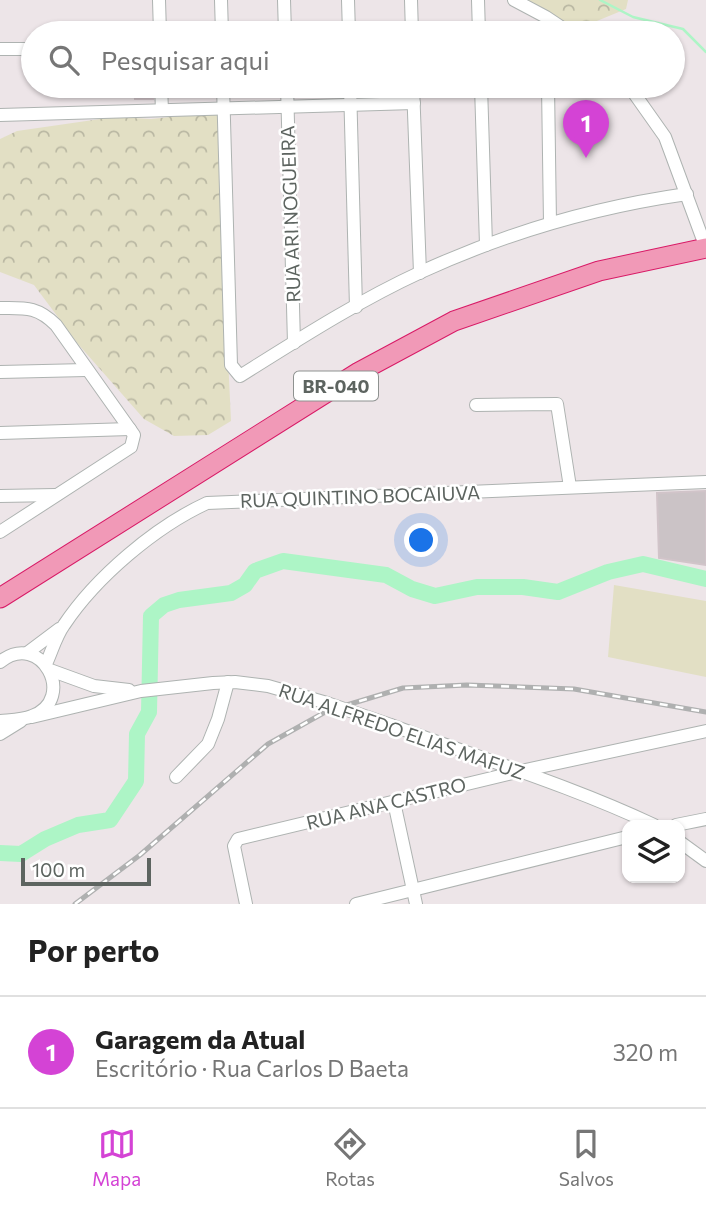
<!DOCTYPE html>
<html lang="pt">
<meta charset="utf-8">
<style>
:root{--surface:#fff;--page:#f2f2f2;--text:#222;--muted:#767676;--line:#e0e0e0;--accent:#d443d5}
body{margin:0;font-family:Commissioner,sans-serif;background:var(--page);color:var(--text)}
.controls{position:absolute;right:21px;bottom:21px;display:grid;overflow:hidden;border-radius:14px;box-shadow:0 2px 5px #0004}
.controls button{width:63px;height:63px;display:grid;place-items:center;padding:0;border:0;border-bottom:2px solid var(--line);background:var(--surface);color:var(--text);font:35px sans-serif}
.scale{position:absolute;left:21px;bottom:18px;width:130px;box-sizing:border-box;padding-left:7px;border:4px solid #5d6460;border-top:0;font-size:19px;line-height:24px;white-space:nowrap;color:#5d6460;-webkit-text-stroke:5px #fff;paint-order:stroke}
.you{position:absolute;left:422px;top:541px;width:24px;height:24px;margin:-18px;border:5px solid #fff;border-radius:50%;background:#1a73e8;box-shadow:0 0 0 10px #1a73e833}
.badge{display:grid;place-items:center;width:46px;height:46px;border-radius:50%;background:var(--accent);color:#fff;font-size:23px;font-weight:700}
.pin{position:absolute;translate:-50% -58px;filter:drop-shadow(0 2px 4px #0008)}
.pin::after{content:'';position:absolute;top:37px;width:24px;height:21px;background:inherit;clip-path:polygon(0 0,100% 0,50% 100%)}
.list{margin:0;padding:0;list-style:none}
h2{display:flex;justify-content:space-between;align-items:center;height:91px;margin:0;padding:0 28px;font-size:30px}
h2 small{font-size:23px;font-weight:400;color:var(--muted)}
.list li{display:grid;grid-template-columns:46px 1fr auto;gap:21px;align-items:center;box-sizing:border-box;height:112px;padding:0 28px;border-top:2px solid var(--line)}
.list b{display:block;font-size:26px;white-space:nowrap}
.list p{margin:0;font-size:23px;white-space:nowrap;color:var(--muted)}
.list em{font-size:23px;font-style:normal;color:var(--muted)}
.icon{flex:none;width:38px;height:38px;fill:none;stroke:currentColor;stroke-width:2;stroke-linecap:round;stroke-linejoin:round}
.map{position:relative;flex:none;width:706px;height:904px;overflow:hidden}
.search{position:absolute;background:var(--surface);box-shadow:0 2px 5px #0004;left:21px;right:21px;top:21px;height:77px;display:flex;align-items:center;gap:18px;box-sizing:border-box;padding:0 24px;border-radius:38px;color:var(--muted);font-size:26px}
.sheet{height:203px;background:var(--surface)}
nav{display:flex;justify-content:space-around;align-items:center;box-sizing:border-box;height:98px;border-top:2px solid var(--line);background:var(--surface);font-size:19px;color:var(--muted)}
nav a{display:grid;justify-items:center;gap:4px}
nav .on{color:var(--accent)}
.map>svg:first-child{display:block}
.forest{fill:url(#forest-crowns)}
.garden{fill:#e2dfc4}
.lines{fill:none;stroke-linecap:round;stroke-linejoin:round}
.stream{stroke:#adf5c6;stroke-width:2.5}
.river{stroke:#adf5c6;stroke-width:16}
.building{fill:#cbc3c6;stroke:#d1c4c9;stroke-width:2}
.minor-casing{stroke:#aeb3b1;stroke-width:14}
.highway-casing{stroke:#d81a66;stroke-width:21}
.minor{stroke:#fff;stroke-width:12}
.highway{stroke:#f199b7;stroke-width:19}
.rail-casing{stroke:#afb0b0;stroke-width:5}
.rail{stroke:#fff;stroke-width:2.5;stroke-dasharray:8;stroke-linecap:butt}
.minor-bridge-casing{stroke:#aeb3b1;stroke-width:14;stroke-linecap:butt}
.minor-bridge{stroke:#fff;stroke-width:12}
.labels{text-anchor:middle;dominant-baseline:central;stroke-width:5;stroke-linejoin:round;paint-order:stroke}
.shield{fill:#fff;stroke:#8e9290;stroke-width:2}
.shield-label{font-size:18px;font-weight:bold;fill:#5d6460}
.street-label{font-size:19px;fill:#5d6460;stroke:#fff}
</style>
<div class="map">
<svg width="706" height="904" viewBox="0 0 706 904">
<defs>
<pattern id="forest-crowns" width="20" height="18" patternUnits="userSpaceOnUse" patternTransform="scale(1.75)"><rect width="20" height="18" fill="#e2dfc4"/><path d="M2 6a3 3 0 1 1 6 0M12 15a3 3 0 1 1 6 0" fill="none" stroke="#bab8a3"/></pattern>
</defs>
<rect width="100%" height="100%" fill="#ede5e8"/>
<!-- forest -->
<g class="forest">
<polygon points="528,0 628,0 626,9 575,30"/>
<polygon points="217,112 222,144 223,251 231,421 208,435 174,436 144,419 78,344 34,285 0,272 0,139 17,131 114,117 151,119"/>
</g>
<!-- garden -->
<polygon class="garden" points="614,585 706,601 706,677 608,657"/>
<g class="lines">
<!-- stream -->
<polyline class="stream" points="600,0 633,17 683,29 706,52"/>
<!-- river -->
<polyline class="river" points="0,853 21,854 45,839 78,825 110,820 136,781 137,734 149,712 151,616 164,605 179,600 231,593 245,585 255,571 283,561 386,575 412,589 435,596 477,587 523,587 558,592 608,572 643,564 706,579"/>
</g>
<!-- building -->
<g class="building">
<polygon points="134,86 152,86 153,99 135,99"/>
<polygon points="706,491 706,565 659,558 657,493"/>
</g>
<g class="lines">
<!-- minor casing -->
<g class="minor-casing">
<g id="minor">
<polyline points="159,0 160,33"/>
<polyline points="221,0 222,33"/>
<polyline points="284,0 285,33"/>
<polyline points="348,0 349,33"/>
<polyline points="411,0 412,33"/>
<polyline points="478,0 479,33"/>
<polyline points="514,0 546,17 570,33"/>
<polyline points="0,49 33,49"/>
<polyline points="161,86 162,110"/>
<path d="M 223,86 L 231,365 L 240,376 C 299,339 358,301 421,272 C 506,233 595,207 687,194"/>
<polyline points="287,86 294,343"/>
<polyline points="350,86 356,307"/>
<polyline points="413,86 420,273"/>
<polyline points="481,86 486,245"/>
<polyline points="548,86 550,223"/>
<polyline points="629,86 665,137 706,248"/>
<polyline points="0,115 414,103"/>
<path d="M 0,308 C 25,308 37,306 56,325 L 134,435 L 131,447 L 0,532"/>
<polyline points="0,372 86,370"/>
<polyline points="476,405 557,404 570,487"/>
<polyline points="0,433 130,429"/>
<polyline points="0,496 56,495"/>
<polyline points="27,653 59,629"/>
<path d="M 0,662 C 41,629 78,699 32,716 C 23,720 10,720 0,721"/>
<path d="M 46,664 C 52,651 56,636 64,625 C 96,577 155,527 207,503 L 706,482"/>
<polyline points="50,670 94,686 129,690"/>
<polyline points="32,717 141,691 213,683 235,682 268,686 327,703"/>
<path d="M 391,725 C 479,758 569,785 654,825"/>
<polyline points="0,734 21,721"/>
<polyline points="176,777 208,744 218,719 228,682"/>
<polyline points="394,802 416,904"/>
<polyline points="676,825 706,819"/>
<polyline points="680,842 706,861"/>
<polyline points="246,904 234,846 238,839 521,771 706,731"/>
<polyline points="356,904 627,837"/>
</g>
</g>
<!-- highway casing -->
<g class="highway-casing">
<polyline id="highway" points="0,598 359,372 454,321 599,271 706,248"/>
</g>
<!-- minor -->
<use href="#minor" class="minor"/>
<!-- highway -->
<use href="#highway" class="highway"/>
<!-- rail casing -->
<g class="rail-casing">
<polyline id="rail" points="75,904 140,855 268,744 327,711 403,688 467,685 574,689 706,712"/>
</g>
<!-- rail -->
<use href="#rail" class="rail"/>
<!-- minor-bridge casing -->
<g class="minor-bridge-casing">
<polyline id="minor-bridge" points="327,703 391,725"/>
</g>
<!-- minor-bridge -->
<use href="#minor-bridge" class="minor-bridge"/>
</g>
<g class="labels">
<!-- shield labels -->
<rect class="shield" x="294" y="371.5" width="84" height="29" rx="5"/>
<g class="shield-label">
<text x="336" y="386">BR-040</text>
</g>
<!-- street labels -->
<g class="street-label">
<text transform="translate(290 214) rotate(-92)">RUA ARI NOGUEIRA</text>
<text transform="translate(360 496) rotate(-2)">RUA QUINTINO BOCAIUVA</text>
<text transform="translate(402 731) rotate(19)">RUA ALFREDO ELIAS MAFUZ</text>
<text transform="translate(386 803) rotate(-14)">RUA ANA CASTRO</text>
</g>
</g>
</svg>
<div class="controls">
<button><svg class="icon" aria-label="layers" viewBox="0 0 24 24"><path d="M12 4l9 5-9 5-9-5zM3 14l9 5 9-5"/></svg></button>
</div>
<div class="scale">100 m</div>
<div class="you"></div>
<div class="pin badge" style="left:586px;top:158px">1</div>
<div class="search"><svg class="icon" aria-label="search" viewBox="0 0 24 24"><circle cx="10" cy="10" r="6"/><path d="M15 15l6 6"/></svg>Pesquisar aqui</div>
</div>
<section class="sheet">
<h2>Por perto<small></small></h2>
<ul class="list">
<li><span class="badge">1</span><div><b>Garagem da Atual</b><p>Escritório · Rua Carlos D Baeta</p></div><em>320 m</em></li>
</ul>
</section>
<nav>
<a class="on"><svg class="icon" aria-label="map" viewBox="0 0 24 24"><path d="M3 6l6-2 6 2 6-2v14l-6 2-6-2-6 2zM9 4v14M15 6v14"/></svg>Mapa</a>
<a><svg class="icon" aria-label="directions" viewBox="0 0 24 24"><path d="M12 3l9 9-9 9-9-9zM9 14v-3h6M13 9l2 2-2 2"/></svg>Rotas</a>
<a><svg class="icon" aria-label="saved" viewBox="0 0 24 24"><path d="M7 4h10v16l-5-4-5 4z"/></svg>Salvos</a>
</nav>
